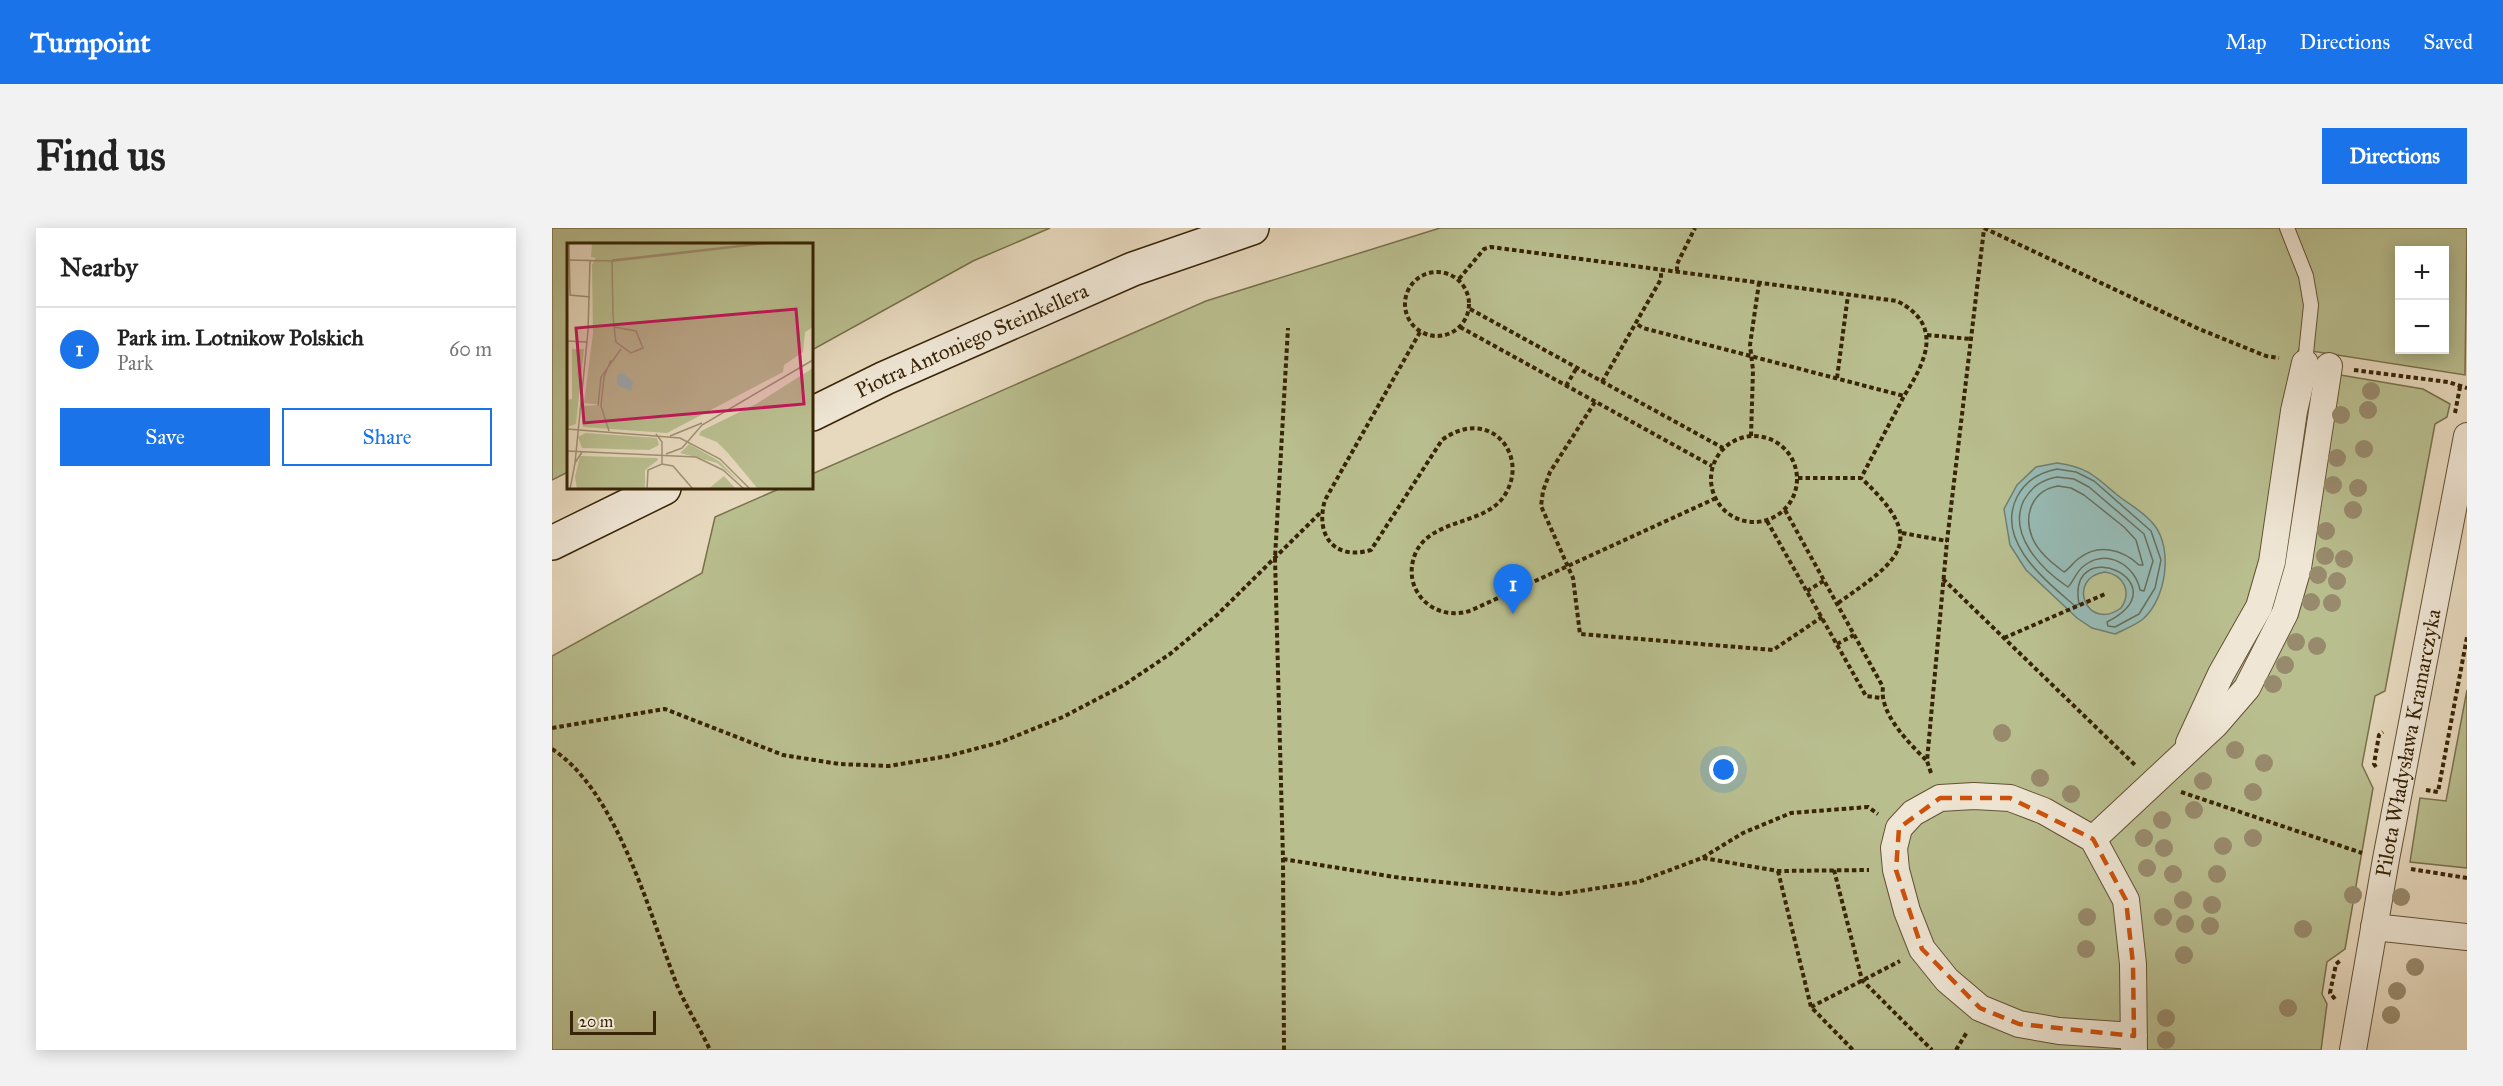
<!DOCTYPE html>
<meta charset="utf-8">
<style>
:root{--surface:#fff;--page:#f2f2f2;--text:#222;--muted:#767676;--line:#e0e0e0;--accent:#1a73e8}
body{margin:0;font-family:"IM FELL Great Primer",serif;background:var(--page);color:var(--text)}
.controls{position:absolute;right:18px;top:18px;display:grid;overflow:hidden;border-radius:0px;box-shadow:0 3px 15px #0003}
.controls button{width:54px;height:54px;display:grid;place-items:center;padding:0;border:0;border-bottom:2px solid var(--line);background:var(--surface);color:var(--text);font:30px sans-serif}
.scale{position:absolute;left:18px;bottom:15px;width:86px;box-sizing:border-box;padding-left:6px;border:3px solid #382406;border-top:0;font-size:16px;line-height:21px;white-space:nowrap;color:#382406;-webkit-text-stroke:4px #efe6d5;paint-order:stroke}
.you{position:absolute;left:1172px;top:542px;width:21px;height:21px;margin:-15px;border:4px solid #fff;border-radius:50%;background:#1a73e8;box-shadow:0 0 0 9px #1a73e833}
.badge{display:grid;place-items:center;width:39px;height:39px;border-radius:50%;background:var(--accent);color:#fff;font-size:20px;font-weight:700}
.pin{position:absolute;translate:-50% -50px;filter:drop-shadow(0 2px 3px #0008)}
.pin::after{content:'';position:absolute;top:32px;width:21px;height:18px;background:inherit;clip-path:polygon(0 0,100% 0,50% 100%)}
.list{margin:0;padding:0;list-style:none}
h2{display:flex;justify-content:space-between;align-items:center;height:78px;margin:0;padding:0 24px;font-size:26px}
h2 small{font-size:20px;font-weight:400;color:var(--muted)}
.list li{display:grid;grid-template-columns:39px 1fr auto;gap:18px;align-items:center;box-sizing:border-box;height:84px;padding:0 24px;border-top:2px solid var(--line)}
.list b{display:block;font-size:22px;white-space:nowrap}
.list p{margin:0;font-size:20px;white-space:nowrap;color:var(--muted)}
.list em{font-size:20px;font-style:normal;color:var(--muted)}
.actions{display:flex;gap:12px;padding:18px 24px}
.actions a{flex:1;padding:14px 0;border:2px solid var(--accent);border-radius:0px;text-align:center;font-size:21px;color:var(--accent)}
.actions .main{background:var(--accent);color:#fff}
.map{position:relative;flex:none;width:1915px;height:822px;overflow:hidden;border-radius:0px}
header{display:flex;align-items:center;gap:36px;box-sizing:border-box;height:84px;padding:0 30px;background:var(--accent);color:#fff}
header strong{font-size:28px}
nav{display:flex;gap:33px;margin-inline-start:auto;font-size:21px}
.intro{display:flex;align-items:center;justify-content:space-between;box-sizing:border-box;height:144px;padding:0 36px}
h1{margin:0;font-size:42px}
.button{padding:15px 27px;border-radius:0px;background:var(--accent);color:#fff;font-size:21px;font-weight:700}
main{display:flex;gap:36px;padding:0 36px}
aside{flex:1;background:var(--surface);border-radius:0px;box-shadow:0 3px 15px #0003}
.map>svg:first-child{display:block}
.green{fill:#b9be8f;stroke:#78714a;stroke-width:1.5;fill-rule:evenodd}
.water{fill:#97bab4;stroke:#717e6e;stroke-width:1.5;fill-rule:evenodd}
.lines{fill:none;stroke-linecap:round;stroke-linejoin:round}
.shore{stroke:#686f5d;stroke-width:1.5}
.lane-casing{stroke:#645134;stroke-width:16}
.street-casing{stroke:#645134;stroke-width:28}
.secondary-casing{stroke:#382406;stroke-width:36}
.path{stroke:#382406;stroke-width:4;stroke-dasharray:4.5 3;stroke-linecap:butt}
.lane{stroke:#efe6d5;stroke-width:14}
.street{stroke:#efe6d5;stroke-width:26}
.secondary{stroke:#efe6d5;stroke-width:33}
.tree{fill:#988a6c}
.marked{fill:none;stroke:#ce510b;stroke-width:4.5;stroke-dasharray:12 8;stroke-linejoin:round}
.labels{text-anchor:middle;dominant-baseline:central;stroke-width:5;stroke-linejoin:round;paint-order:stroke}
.street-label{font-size:21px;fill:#382406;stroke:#efe6d5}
.inset-road{fill:none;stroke:#a19174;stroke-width:1.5}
.view{fill:#c2185b;fill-opacity:0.15;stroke:#c2185b;stroke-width:3}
.inset-edge{fill:none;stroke:#382406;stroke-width:3}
</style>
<header>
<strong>Turnpoint</strong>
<nav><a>Map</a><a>Directions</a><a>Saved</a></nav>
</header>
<div class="intro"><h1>Find us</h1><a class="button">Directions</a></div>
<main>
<aside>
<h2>Nearby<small></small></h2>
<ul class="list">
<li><span class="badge">1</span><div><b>Park im. Lotnikow Polskich</b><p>Park</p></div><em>60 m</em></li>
</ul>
<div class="actions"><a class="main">Save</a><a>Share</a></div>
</aside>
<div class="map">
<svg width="1915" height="822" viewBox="0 0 1915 822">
<rect width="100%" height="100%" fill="#e7d9be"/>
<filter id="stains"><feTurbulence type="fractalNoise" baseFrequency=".00333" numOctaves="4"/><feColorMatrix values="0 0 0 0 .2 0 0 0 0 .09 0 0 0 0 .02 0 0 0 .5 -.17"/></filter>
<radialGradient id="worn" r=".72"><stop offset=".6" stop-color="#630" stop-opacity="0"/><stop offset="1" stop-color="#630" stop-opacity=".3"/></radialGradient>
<!-- green -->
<g class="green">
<polygon points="0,0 498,0 421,33 260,122 260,16 16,16 16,244 0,252"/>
<path d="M 888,0 L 1915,0 L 1913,147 L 1747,121 L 1741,139 L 1871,161 L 1898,176 L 1895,189 L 1883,196 L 1833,463 L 1823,468 L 1810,537 L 1821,560 L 1793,721 L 1775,734 L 1770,766 L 1775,776 L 1769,822 L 0,822 L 0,428 L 150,345 L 163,289 L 229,260 L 260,260 L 260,246 L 654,73 ZM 1848,22 L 1892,22 L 1892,122 L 1848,122 Z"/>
<polygon points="1915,462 1915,640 1858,634 1868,570 1894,573"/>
</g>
<!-- water -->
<path class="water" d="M 1505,235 C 1534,239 1542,247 1564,266 C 1576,276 1593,284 1603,298 C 1621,322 1614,371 1591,391 C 1584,397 1571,402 1563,406 L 1540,400 L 1525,390 L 1474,342 L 1458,317 L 1452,281 L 1465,257 L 1484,239 ZM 1553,344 C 1572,347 1580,364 1569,380 C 1535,405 1513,350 1553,344 Z"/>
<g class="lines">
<!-- shore -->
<g class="shore">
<path d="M 1505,241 L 1524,244 L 1542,253 L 1599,303 L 1609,332 L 1603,360 L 1587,386 L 1563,399 L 1556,398 L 1555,394 C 1632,355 1514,303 1527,376 L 1523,378 C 1493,352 1443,313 1465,269 C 1474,252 1487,245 1505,241 Z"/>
<path d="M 1505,249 L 1522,251 L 1537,259 L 1592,306 L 1601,333 L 1592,363 L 1588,362 C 1583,337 1556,321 1533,337 C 1524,343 1522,353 1516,359 C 1489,341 1455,306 1472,272 C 1480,258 1490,252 1505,249 Z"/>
<path d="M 1506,258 L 1519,260 L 1532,267 L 1572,299 L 1584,312 L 1591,337 L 1587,337 C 1570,321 1546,315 1526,331 C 1521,335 1517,341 1512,344 C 1500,335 1486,324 1480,309 C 1471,286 1481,262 1506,258 Z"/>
</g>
<!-- lane casing -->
<g class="lane-casing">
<polyline id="lane" points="1735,0 1754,48 1759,77 1753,135"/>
</g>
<!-- street casing -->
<g class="street-casing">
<g id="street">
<polyline points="1637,515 1669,446 1707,379 1720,334 1742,183 1753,135"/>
<polyline points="1541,611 1663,497 1695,460 1733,385 1746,340 1777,138"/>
<polyline points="1822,699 1915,709"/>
<polyline points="1582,808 1507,803 1467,796 1428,780 1395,752 1370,721 1355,683 1344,642 1342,620 1347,600 1361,585 1388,570 1422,568 1458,570 1492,583 1541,611 1574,672 1581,736 1582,822"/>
<path id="s1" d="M 1801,822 L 1834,631 L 1915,208"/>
</g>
</g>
<!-- secondary casing -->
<g class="secondary-casing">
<g id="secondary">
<path id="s2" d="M 260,186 L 333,150 L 581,41 L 700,0"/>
<polyline points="0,315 112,260"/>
</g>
</g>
<!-- path -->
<g class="path">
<polyline points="1432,0 1647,101 1714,128 1727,130"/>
<polyline points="1125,43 1125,36 1143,0"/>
<circle cx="885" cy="76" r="32"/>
<path d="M 907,51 L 932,21 L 939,19 L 1345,73 C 1392,97 1374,133 1352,168 L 1091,100 L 1085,96"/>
<polyline points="918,81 1171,220"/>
<polyline points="908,99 1160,238"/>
<path d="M 868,104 L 773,272 C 763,306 781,333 819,322 L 890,212 C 936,178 977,225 954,265 C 936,298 881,289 864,324 C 847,362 883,396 920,382 L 1162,271"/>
<polyline points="1375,107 1419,111"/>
<polyline points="1802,142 1896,154 1915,160"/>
<polyline points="1285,150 1296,67"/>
<polyline points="1050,154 1109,51 1109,43"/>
<polyline points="1014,158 1024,141"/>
<polyline points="1043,174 998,244 991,263 989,278 1021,350 1028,406 1221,422 1270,389"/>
<polyline points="1903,185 1908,159"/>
<circle cx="1202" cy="251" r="43"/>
<polyline points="1199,208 1201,142 1198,117 1207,55"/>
<polyline points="1246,250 1309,250 1352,168"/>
<path d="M 1233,282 L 1331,459 C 1327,485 1356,514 1374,532"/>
<polyline points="1215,293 1314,468 1329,470"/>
<polyline points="1350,305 1395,313"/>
<polyline points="1391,351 1583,537"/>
<polyline points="1255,363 1273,352"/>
<path d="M 1286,375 C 1349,331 1377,313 1309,250"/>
<polyline points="1452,410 1553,366"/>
<polyline points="1285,416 1302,407"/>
<polyline points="0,500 113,481 231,527 287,536 337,538 396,528 449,514 511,489 572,457 618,426 665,387 768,285"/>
<path d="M 0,521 C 64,562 97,683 123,752 C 132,776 147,798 158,822"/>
<polyline points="1824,539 1822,536 1827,507 1831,504"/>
<polyline points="1379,545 1375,533 1395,313 1432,1"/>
<polyline points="1874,562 1886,564 1915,409"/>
<polyline points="1629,564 1810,625"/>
<polyline points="1151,630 1226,643 1317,642"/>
<polyline points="731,631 849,650 1008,666 1086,654 1150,630 1191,605 1239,585 1316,579 1326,586"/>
<polyline points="1859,641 1915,650"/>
<polyline points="1282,642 1310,752 1380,822"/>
<polyline points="1226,643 1259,779 1301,822"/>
<polyline points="1783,771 1778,765 1784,736 1789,732"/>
<polyline points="1259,779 1348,733"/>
<polyline points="732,822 731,631 723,330 736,100"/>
<polyline points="1404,822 1415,804"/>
</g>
<!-- lane -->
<use href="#lane" class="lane"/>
<!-- street -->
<use href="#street" class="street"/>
<!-- secondary -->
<use href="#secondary" class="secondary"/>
</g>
<!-- trees -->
<g class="tree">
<circle cx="1819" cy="163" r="9"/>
<circle cx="1816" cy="182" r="9"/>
<circle cx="1789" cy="187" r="9"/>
<circle cx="1812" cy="221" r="9"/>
<circle cx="1785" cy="230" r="9"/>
<circle cx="1781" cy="257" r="9"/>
<circle cx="1806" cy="260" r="9"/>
<circle cx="1801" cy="282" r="9"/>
<circle cx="1774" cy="303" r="9"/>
<circle cx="1773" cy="328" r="9"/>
<circle cx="1792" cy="331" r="9"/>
<circle cx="1766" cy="347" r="9"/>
<circle cx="1785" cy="353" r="9"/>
<circle cx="1759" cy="374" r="9"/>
<circle cx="1780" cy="375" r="9"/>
<circle cx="1744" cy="414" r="9"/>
<circle cx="1765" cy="418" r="9"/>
<circle cx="1733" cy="437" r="9"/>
<circle cx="1721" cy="456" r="9"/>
<circle cx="1450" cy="505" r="9"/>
<circle cx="1683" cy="522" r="9"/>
<circle cx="1712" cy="535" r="9"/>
<circle cx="1488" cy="550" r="9"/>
<circle cx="1651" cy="553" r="9"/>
<circle cx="1701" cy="564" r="9"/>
<circle cx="1519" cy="566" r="9"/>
<circle cx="1642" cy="582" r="9"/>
<circle cx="1610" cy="592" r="9"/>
<circle cx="1592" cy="610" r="9"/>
<circle cx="1701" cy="610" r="9"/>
<circle cx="1671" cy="618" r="9"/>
<circle cx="1612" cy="620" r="9"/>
<circle cx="1595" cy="640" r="9"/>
<circle cx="1621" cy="646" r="9"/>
<circle cx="1665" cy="646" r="9"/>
<circle cx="1801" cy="667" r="9"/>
<circle cx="1849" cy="669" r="9"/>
<circle cx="1631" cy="672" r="9"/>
<circle cx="1660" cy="677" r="9"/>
<circle cx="1535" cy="689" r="9"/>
<circle cx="1611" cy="689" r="9"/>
<circle cx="1633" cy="696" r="9"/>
<circle cx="1658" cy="698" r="9"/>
<circle cx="1751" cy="701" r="9"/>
<circle cx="1534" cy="721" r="9"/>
<circle cx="1632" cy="727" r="9"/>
<circle cx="1863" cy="739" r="9"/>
<circle cx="1845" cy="763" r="9"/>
<circle cx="1736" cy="780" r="9"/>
<circle cx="1839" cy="787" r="9"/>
<circle cx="1614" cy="790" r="9"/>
<circle cx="1614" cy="812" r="9"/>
</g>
<!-- marked area -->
<path class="marked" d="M 1388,570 L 1458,570 L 1541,611 L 1574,672 L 1581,736 L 1582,808 L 1467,796 L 1428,780 L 1370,721 L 1344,642 L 1347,600 Z"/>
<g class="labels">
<!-- street labels -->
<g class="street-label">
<text stroke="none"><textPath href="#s2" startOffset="176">Piotra Antoniego Steinkellera</textPath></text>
<text stroke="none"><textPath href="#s1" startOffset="312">Pilota Władysława Kramarczyka</textPath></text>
</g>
</g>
<!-- overview -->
<g transform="translate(15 15)">
<rect width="246" height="246" fill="#e7d9be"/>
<path d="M 25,0 L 246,0 L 246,84 L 238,89 L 236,109 L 217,122 L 216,129 L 100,190 L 16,184 L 16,163 L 35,162 L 17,160 L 26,90 L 25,22 L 29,15 L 24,14 ZM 5,106 L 17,106 L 9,181 L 0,184 L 0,157 L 5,156 ZM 246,125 L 246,246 L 191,246 L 161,210 L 150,199 L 132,192 L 134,188 L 189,161 ZM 19,190 L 90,195 L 92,202 L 82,207 L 15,205 L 11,194 ZM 122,201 L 152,218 L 173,239 L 150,220 L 113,210 ZM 13,213 L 90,215 L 91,217 L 78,227 L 78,246 L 10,246 L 8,234 ZM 157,233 L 169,246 L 142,246 L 146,242 Z" fill="#b9be8f"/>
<path d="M 56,130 L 66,139 L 64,148 L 50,142 L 50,132 Z" fill="#97bab4"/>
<path class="inset-road" d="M 2,0 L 3,52 L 23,54M 0,17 L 47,18 L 204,0M 45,17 L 46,73 L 48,92 L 49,99 L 64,110 L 76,105 L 69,88 L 47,84M 45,17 L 196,0M 0,98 L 20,99M 31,163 L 34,134 L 54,106M 0,186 L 113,195 L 153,216 L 183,246M 42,188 L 34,163 L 37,134 L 44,117M 89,191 L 95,199 L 95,221M 103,193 L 135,180M 0,208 L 129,214 L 156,227 L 177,246M 99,211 L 115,205 L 135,182 L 246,117M 8,220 L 21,88 L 23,17M 3,246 L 8,220 L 15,209M 80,246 L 81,227 L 95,221 L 106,223 L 126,246"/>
<path class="view" d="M 229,66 L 237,161 L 17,180 L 9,85 Z"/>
<rect width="246" height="246" class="inset-edge"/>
</g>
<rect width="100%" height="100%" filter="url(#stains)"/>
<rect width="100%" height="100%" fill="url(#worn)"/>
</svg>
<div class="controls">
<button>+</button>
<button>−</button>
</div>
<div class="scale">20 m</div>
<div class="you"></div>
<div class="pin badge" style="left:961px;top:386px">1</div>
</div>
</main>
